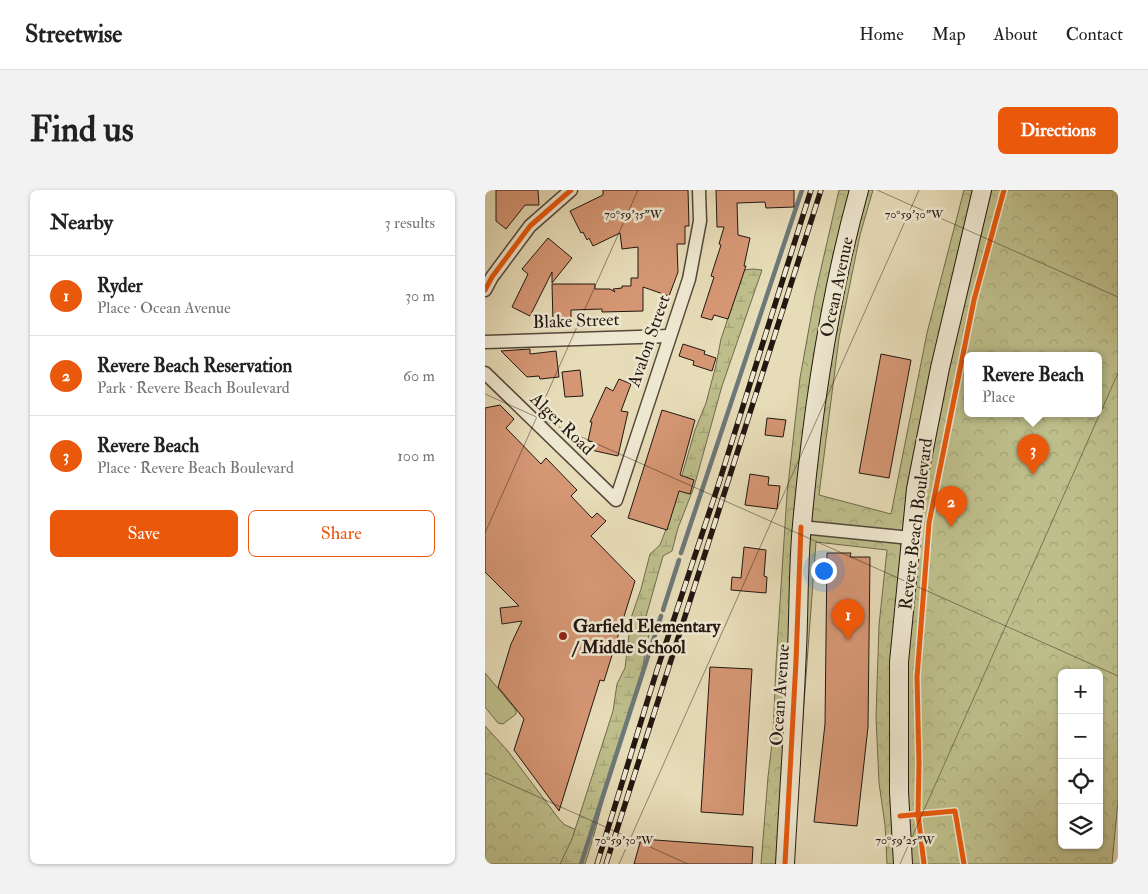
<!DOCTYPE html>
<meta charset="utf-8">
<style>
:root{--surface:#fff;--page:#f2f2f2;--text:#222;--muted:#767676;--line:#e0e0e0;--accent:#ea580c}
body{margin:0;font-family:"IM FELL Double Pica",serif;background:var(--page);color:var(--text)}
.controls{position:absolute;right:15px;bottom:15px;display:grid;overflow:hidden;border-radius:8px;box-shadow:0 1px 4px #0004}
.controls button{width:45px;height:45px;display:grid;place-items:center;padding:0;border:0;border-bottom:1px solid var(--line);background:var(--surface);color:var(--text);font:25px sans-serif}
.you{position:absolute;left:338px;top:380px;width:18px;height:18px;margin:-12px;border:4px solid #fff;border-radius:50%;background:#1a73e8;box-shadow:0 0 0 8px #1a73e833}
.badge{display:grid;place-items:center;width:32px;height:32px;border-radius:50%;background:var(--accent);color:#fff;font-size:16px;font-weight:700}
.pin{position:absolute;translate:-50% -41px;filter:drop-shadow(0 1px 2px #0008)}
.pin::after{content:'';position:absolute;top:26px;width:18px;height:15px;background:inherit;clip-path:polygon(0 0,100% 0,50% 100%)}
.popup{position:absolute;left:479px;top:162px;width:138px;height:65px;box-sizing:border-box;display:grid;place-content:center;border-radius:8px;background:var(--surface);filter:drop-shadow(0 1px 4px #0005);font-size:16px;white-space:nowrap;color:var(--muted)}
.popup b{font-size:19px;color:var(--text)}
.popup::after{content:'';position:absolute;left:50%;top:100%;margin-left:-10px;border:10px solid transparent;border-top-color:var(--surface)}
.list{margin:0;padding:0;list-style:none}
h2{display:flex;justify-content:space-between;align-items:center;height:65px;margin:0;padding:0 20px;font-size:21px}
h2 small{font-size:16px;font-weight:400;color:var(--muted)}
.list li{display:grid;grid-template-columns:32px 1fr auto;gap:15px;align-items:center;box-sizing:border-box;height:80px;padding:0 20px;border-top:1px solid var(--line)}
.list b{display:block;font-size:19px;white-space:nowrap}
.list p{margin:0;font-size:16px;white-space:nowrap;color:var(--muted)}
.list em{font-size:16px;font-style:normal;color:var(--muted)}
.actions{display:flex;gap:10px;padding:15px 20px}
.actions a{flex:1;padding:11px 0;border:1px solid var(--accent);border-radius:8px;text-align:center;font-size:18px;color:var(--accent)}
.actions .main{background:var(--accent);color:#fff}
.icon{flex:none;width:28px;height:28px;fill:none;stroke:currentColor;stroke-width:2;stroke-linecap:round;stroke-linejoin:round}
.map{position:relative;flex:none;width:633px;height:674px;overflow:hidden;border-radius:8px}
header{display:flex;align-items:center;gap:30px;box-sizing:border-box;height:70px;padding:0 25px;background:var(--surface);border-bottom:1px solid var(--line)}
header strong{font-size:24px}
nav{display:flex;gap:28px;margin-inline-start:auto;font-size:18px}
.intro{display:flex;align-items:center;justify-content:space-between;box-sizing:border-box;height:120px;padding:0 30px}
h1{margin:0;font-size:35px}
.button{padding:12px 22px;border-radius:8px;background:var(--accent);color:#fff;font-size:18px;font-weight:700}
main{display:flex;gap:30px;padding:0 30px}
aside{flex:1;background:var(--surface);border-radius:8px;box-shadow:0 1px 4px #0004}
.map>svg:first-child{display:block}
.forest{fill:url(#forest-crowns);stroke:#706a4e;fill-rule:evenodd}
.wetland{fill:url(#wetland-marsh);stroke:#706a4e}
.garden{fill:#bdbe8a;stroke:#706a4e}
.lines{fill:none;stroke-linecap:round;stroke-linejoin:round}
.stream{stroke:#6d7878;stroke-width:4.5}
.building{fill:#d59674;stroke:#231711}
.minor-casing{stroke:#54483b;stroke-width:15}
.secondary-casing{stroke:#231711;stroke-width:20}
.minor{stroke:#efe8d1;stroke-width:12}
.secondary{stroke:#efe8d1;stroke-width:18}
.rail-casing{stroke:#231711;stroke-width:5.5}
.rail{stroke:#efe8d1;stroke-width:4;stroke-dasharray:11;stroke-linecap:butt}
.cycleway-casing{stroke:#efe8d1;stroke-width:8}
.cycleway{stroke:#e8590c;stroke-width:5}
.ticks{fill:none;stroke:#231711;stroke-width:1;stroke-opacity:0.45}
.poi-dot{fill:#8f2418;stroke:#efe8d1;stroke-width:2}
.labels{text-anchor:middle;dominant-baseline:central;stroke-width:5;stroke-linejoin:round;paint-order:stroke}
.street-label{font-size:18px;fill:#231711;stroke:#efe8d1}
.poi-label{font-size:18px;font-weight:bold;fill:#231711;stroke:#efe8d1;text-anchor:start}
.ticks-label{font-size:12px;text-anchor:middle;fill:#231711;stroke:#efe8d1;stroke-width:5;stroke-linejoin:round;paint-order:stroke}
</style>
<header>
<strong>Streetwise</strong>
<nav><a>Home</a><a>Map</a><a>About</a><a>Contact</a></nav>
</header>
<div class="intro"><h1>Find us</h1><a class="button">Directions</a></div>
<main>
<aside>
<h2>Nearby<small>3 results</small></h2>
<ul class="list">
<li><span class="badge">1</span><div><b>Ryder</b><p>Place · Ocean Avenue</p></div><em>30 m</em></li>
<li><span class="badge">2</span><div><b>Revere Beach Reservation</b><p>Park · Revere Beach Boulevard</p></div><em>60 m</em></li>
<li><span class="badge">3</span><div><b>Revere Beach</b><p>Place · Revere Beach Boulevard</p></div><em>100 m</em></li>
</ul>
<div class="actions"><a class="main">Save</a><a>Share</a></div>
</aside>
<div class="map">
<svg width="633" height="674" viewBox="0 0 633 674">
<defs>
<pattern id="forest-crowns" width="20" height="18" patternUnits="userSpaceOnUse" patternTransform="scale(1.25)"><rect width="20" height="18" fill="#bdbe8a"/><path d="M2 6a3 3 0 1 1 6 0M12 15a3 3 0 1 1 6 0" fill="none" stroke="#a2a376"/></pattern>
<pattern id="wetland-marsh" width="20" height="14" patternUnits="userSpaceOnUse" patternTransform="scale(1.25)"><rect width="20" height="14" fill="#bdbe8a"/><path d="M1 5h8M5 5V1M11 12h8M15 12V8" fill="none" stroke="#a2a376"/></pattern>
</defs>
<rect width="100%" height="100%" fill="#e7dcb8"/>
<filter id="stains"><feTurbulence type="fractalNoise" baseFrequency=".004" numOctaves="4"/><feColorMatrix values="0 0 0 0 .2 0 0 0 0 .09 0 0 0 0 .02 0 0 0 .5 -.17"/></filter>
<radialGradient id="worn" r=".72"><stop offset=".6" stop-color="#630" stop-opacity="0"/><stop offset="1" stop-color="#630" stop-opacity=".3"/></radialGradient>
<!-- forest -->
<g class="forest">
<path d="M 354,0 L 388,0 L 375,45 L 354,148 L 334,305 L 406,324 L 442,143 L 479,0 L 633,0 L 633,611 L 627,674 L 402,674 L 400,635 L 394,593 L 391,528 L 394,435 L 402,360 L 331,352 L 307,674 L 276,674 L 283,587 L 288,545 L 291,474 L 302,304 L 315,188 L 330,105 ZM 483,166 L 613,166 L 613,224 L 483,224 ZM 577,483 L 614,483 L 614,655 L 577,655 Z"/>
<polygon points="0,536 22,560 74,629 80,635 94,641 84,674 0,674"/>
</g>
<!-- wetland -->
<polygon class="wetland" points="268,79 277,80 237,196 209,297 193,338 187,361 178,366 160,430 167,438 161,453 157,486 127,577 107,652 100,674 75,674 87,649 128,521 132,494 140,478 146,428 156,399 165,364 175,355 183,334 210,240 221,213 231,175 236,149 259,80"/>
<!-- garden -->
<polygon class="garden" points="0,483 31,520 31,524 18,534 13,533 0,517"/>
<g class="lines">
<!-- stream -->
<g class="stream">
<polyline points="196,363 317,0"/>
<polyline points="178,420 194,370"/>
<polyline points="96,674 176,426"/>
</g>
</g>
<!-- building -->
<g class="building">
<polygon points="11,0 53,0 54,15 40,15 21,39 11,31"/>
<polygon points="118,0 203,0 204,36 200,36 200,54 192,54 193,82 184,106 158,97 158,121 117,122 117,119 86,120 86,132 68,132 67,94 110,94 110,99 125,99 130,102 128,99 137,98 137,96 146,96 146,88 153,88 153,57 137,59 135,43 108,56 104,48 102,50 98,42 96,43 85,21 118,5"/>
<polygon points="231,0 309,0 309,17 281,18 280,12 252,13 253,45 265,48 259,76 261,76 243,129 229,125 227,130 216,127 229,87 226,86 236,55 234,54 239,37 232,37"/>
<polygon points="63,48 87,68 67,93 67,82 45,126 27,117 43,84 37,79"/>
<polygon points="198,154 220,161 219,164 231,168 227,181 208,175 209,171 194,166"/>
<polygon points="45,159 45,164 71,161 74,187 55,189 54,186 42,187 16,161"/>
<polygon points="396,164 426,170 404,288 374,283"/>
<polygon points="95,180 98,206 80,207 77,182"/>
<polygon points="134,189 146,194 136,221 143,222 133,266 106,260 108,252 103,251 107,232 105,232 121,197 128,201"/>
<polygon points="15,215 29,229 21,238 56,274 61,268 92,300 86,306 107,328 112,323 121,331 106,346 150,391 119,491 115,490 74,621 29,560 39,529 13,497 26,454 37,431 17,434 15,418 34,416 0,382 0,218"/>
<polygon points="177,220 210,230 195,285 209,290 205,304 194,301 182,340 143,328"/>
<polygon points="282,228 301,230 298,247 280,245"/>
<polygon points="265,284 284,287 283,295 295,296 292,319 260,315"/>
<polygon points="259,357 281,360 279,386 282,387 281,403 246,400 247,387 256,388"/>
<polygon points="342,363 366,363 365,367 385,367 383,537 372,636 329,632 340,534"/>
<polygon points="225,477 267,479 258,625 216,622"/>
<polygon points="156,649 268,657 267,674 149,674"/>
</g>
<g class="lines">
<!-- minor casing -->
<g class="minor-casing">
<g id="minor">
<polyline points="0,100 7,87 45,36 86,0"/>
<polyline points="0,152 184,146"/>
<polyline points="0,183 131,310 204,89 215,31 214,0"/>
<polyline points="316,337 426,348"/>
</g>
</g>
<!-- secondary casing -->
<g class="secondary-casing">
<g id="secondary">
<path d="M 300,674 C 304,602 309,531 312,459 C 314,418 313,376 317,335 C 327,223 344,108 374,0"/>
<polyline points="418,674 414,602 414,472 431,299 455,178 497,0"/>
</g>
</g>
<!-- minor -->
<use href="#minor" class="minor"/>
<!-- secondary -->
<use href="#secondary" class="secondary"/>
<!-- rail casing -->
<g class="rail-casing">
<g id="rail">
<polyline points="112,674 172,480 232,299 326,0"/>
<polyline points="121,674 336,0"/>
</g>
</g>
<!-- rail -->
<use href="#rail" class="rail"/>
<!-- cycleway casing -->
<g class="cycleway-casing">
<g id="cycleway">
<polyline points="0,100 7,87 45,36 86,0"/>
<polyline points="415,626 470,621 479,674"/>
<polyline points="300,674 311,471 316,337"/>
<polyline points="439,674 433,624 434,574 432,487 444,333 489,110 519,0"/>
</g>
</g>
<!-- cycleway -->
<use href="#cycleway" class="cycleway"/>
</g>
<!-- ticks -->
<path class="ticks" d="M 392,0 L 633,107M 0,204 L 633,486M 0,343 L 153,0M 0,583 L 203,674M 134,674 L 434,0M 415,674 L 633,183"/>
<!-- markers -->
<circle class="poi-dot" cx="78" cy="446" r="5"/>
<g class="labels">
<!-- street labels -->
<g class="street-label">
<text transform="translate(352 97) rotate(-78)">Ocean Avenue</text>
<text transform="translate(91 131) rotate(-2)">Blake Street</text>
<text transform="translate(164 151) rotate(-71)">Avalon Street</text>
<text transform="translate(77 234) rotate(44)">Alger Road</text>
<text transform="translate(431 334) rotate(-83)">Revere Beach Boulevard</text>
<text transform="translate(295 505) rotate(-86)">Ocean Avenue</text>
</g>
<!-- poi labels -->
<g class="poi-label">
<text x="88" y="436">Garfield Elementary<tspan x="88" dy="21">/ Middle School</tspan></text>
</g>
</g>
<g class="ticks-label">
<text x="148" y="28">70°59'35"W</text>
<text x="429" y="28">70°59'30"W</text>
<text x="139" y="654">70°59'30"W</text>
<text x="420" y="654">70°59'25"W</text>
</g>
<rect width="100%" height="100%" filter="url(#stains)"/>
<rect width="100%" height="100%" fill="url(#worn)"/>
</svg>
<div class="controls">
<button>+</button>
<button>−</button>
<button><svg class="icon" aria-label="locate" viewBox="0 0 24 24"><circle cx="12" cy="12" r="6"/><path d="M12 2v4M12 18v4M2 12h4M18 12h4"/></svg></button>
<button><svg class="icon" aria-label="layers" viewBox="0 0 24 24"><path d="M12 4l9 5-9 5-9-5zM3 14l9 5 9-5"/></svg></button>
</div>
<div class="you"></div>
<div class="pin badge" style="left:363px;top:450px">1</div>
<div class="pin badge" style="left:466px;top:337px">2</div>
<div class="pin badge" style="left:548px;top:285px">3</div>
<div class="popup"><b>Revere Beach</b>Place</div>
</div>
</main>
